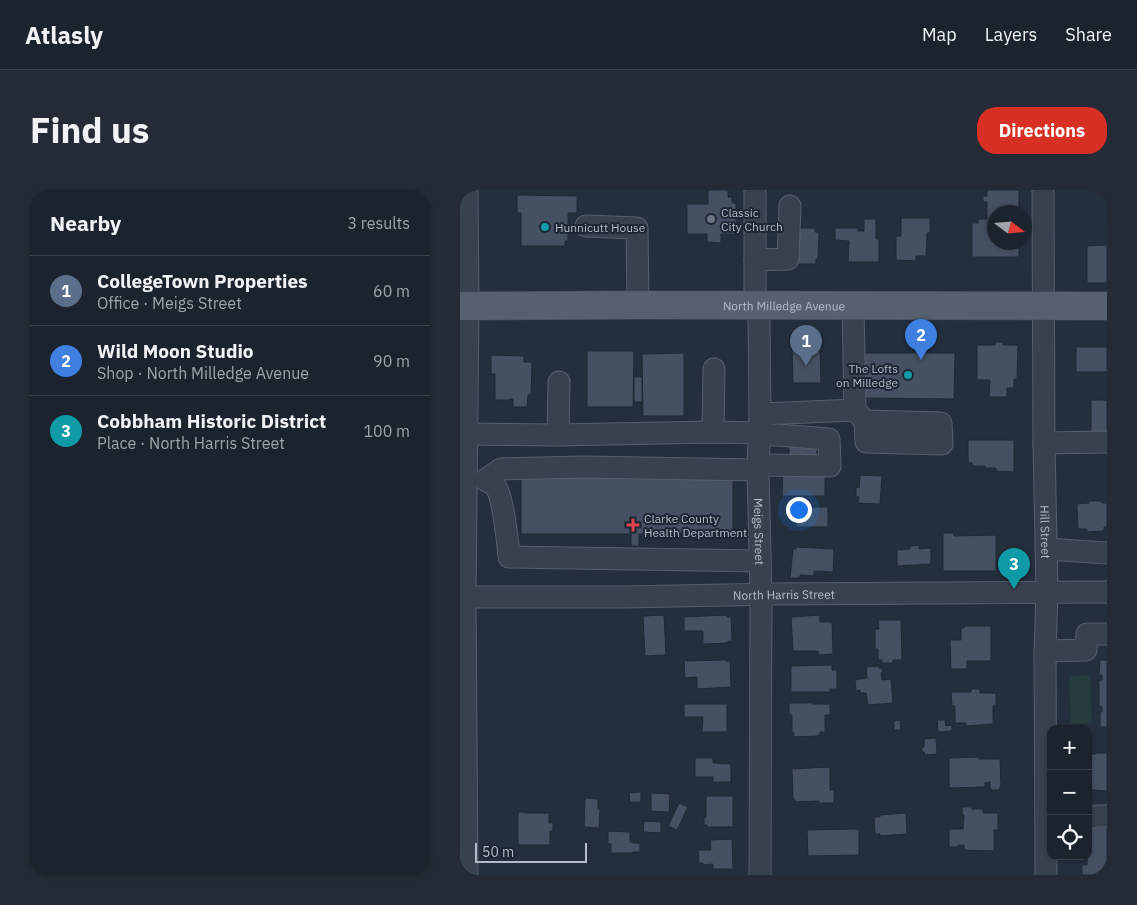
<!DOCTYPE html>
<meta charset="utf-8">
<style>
:root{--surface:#1b232e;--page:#242b36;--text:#f1f3f6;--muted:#a0a4aa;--line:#39404a;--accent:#d93025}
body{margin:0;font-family:"IBM Plex Sans",sans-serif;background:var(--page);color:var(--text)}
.controls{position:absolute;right:15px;bottom:15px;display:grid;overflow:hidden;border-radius:10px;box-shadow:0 1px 4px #0004}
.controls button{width:45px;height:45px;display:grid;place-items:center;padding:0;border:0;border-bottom:1px solid var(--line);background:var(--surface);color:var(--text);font:25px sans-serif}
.compass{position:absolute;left:527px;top:15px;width:45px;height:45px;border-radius:50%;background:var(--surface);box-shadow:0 1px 4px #0004;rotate:106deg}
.scale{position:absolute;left:15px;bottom:12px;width:112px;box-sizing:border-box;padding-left:5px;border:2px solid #b4bcc9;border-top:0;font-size:14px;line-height:18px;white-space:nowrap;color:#b4bcc9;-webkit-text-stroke:4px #1d2633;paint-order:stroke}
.you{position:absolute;left:338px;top:319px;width:18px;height:18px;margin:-12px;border:4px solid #fff;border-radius:50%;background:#1a73e8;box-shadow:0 0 0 8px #1a73e833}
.badge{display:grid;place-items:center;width:32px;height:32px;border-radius:50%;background:var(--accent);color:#fff;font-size:16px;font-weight:700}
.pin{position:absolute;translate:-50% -41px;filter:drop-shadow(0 1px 2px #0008)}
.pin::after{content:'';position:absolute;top:26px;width:18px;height:15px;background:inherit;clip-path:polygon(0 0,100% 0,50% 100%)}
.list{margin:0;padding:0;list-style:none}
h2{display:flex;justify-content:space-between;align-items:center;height:65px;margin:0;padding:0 20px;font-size:21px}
h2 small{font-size:16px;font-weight:400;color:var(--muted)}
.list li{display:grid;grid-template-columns:32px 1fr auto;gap:15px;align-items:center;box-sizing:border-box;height:70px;padding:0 20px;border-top:1px solid var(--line)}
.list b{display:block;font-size:19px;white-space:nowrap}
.list p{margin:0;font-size:16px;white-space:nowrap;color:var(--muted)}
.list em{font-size:16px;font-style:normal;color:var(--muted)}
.icon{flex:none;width:28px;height:28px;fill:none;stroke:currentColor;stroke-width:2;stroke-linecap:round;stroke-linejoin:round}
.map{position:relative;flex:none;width:647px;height:685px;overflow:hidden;border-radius:20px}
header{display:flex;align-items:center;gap:30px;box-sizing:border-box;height:70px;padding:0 25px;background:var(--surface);border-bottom:1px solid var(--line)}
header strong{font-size:24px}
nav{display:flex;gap:28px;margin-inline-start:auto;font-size:18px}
.intro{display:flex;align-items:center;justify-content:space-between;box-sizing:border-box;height:120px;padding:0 30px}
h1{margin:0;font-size:35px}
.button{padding:12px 22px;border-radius:20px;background:var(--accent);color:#fff;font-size:18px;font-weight:700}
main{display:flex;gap:30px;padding:0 30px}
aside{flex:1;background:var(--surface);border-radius:20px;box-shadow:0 1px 4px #0004}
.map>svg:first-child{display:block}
.green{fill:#263c3f}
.building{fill:#455162;stroke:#1f2835}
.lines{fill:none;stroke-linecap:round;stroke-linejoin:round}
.minor-casing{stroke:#565f6c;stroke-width:23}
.major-casing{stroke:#414a57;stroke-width:29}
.minor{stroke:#38414e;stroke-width:21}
.major{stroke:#56606e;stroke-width:28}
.worship-dot{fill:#6b7280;stroke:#1d2633;stroke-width:2}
.culture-dot{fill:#0f9aa8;stroke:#1d2633;stroke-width:2}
.health-dot{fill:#e0444e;stroke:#1d2633;stroke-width:2}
.labels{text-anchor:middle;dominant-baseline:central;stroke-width:4;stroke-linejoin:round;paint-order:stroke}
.poi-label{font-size:12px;fill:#b4bcc9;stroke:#1d2633;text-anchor:start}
.street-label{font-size:12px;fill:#b4bcc9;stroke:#1d2633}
</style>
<header>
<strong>Atlasly</strong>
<nav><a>Map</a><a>Layers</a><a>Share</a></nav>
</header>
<div class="intro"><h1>Find us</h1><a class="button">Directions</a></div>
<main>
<aside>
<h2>Nearby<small>3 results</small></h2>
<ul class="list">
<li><span class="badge" style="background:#5c6f8a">1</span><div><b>CollegeTown Properties</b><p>Office · Meigs Street</p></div><em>60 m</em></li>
<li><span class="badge" style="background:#3f7fe0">2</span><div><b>Wild Moon Studio</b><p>Shop · North Milledge Avenue</p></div><em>90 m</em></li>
<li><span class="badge" style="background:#0f9aa8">3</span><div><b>Cobbham Historic District</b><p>Place · North Harris Street</p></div><em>100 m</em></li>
</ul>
</aside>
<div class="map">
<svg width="647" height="685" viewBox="0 0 647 685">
<rect width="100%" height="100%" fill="#242f3e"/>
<!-- green -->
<polygon class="green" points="630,485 632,533 611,534 609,486"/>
<!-- building -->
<g class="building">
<polygon points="248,0 268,0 268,7 272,7 272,13 276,13 276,44 261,44 261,53 247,52 247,44 227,44 227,14 248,14"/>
<polygon points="527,0 559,0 559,22 534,22 534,52 559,52 559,67 512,67 512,33 518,33 518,29 527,29 527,12 523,12 523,6 527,6"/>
<polygon points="57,5 117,6 117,23 108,23 108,51 105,51 105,56 61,56 61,23 57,23"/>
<polygon points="441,28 470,28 470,43 467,43 466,66 456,66 456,71 436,70 436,46 441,46"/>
<polygon points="404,29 416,29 416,49 419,49 419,72 388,72 389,51 375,50 375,38 398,38 398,41 404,41"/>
<polygon points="646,34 647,34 647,93 627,93 627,56 646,55"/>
<polygon points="338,38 355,38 355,42 359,42 358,69 356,69 356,74 338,74"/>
<polygon points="535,152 543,152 543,155 558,155 557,189 554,189 554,198 547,198 547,207 529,207 530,190 517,190 517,155 535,155"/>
<rect x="616" y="157" width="31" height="25"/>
<polygon points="332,158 360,158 361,193 333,193"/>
<polygon points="127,161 174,161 173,217 127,217"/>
<polygon points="224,163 224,226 183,226 182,164"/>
<polygon points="401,163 495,163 494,209 401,208"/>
<polygon points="31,165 64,166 64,172 72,172 71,205 68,205 67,217 53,217 53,209 49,209 49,210 35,210 35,184 31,184"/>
<rect x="174" y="187" width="8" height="25"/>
<polygon points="631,210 647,210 647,251 631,245"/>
<rect x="329" y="250" width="28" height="21"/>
<polygon points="508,250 554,250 554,282 536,281 536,278 525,278 525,276 512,276 512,273 508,272"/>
<polygon points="323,282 365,283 365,306 322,306"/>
<polygon points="61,284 273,285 273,344 179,344 179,356 171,356 171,344 61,344"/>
<polygon points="400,285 422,286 420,314 398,313 399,307 396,306 396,297 399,298"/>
<polygon points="629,311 642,311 642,313 647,313 647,337 644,337 644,341 627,342 627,339 618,339 617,314 629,313"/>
<polygon points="334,317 368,317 368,337 336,337 336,327 334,327"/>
<polygon points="483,343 494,343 494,346 536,345 536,381 483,381"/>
<polygon points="459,355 459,359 471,358 471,374 437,376 437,360 450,359 450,356"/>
<polygon points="336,357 374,359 373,382 354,381 354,386 340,385 340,388 330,388 333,359 336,359"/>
<polygon points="204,425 206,465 185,466 183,426"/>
<polygon points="267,425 267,427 271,427 272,451 268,451 268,453 243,454 243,441 224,441 224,427"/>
<polygon points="360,425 360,432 372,432 373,464 358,465 358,461 333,461 331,427"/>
<polygon points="418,430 441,430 442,470 433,470 433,473 422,473 422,470 418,470 418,459 415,459 415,439 419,439"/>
<polygon points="504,436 531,436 531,471 507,471 507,479 491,479 490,450 501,450 501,438 504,438"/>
<polygon points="266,470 266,471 270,471 271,497 237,499 237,487 225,488 224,471"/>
<polygon points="640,470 647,470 647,537 640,537 640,522 642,522 642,517 639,516 639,490 642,490 642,485 639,485"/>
<polygon points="372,475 372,480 377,480 377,499 370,499 370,502 331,502 331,476"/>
<polygon points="419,476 419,478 422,478 423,482 421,483 422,490 431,489 433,513 408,515 406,503 400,503 400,500 396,501 395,490 407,488 406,477"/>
<polygon points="511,499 520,499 520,503 536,503 536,516 533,516 533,534 506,536 506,533 495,533 495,516 492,516 491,502 511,502"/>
<polygon points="329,513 353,513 353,514 370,514 370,525 365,525 365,542 360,542 360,545 358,545 358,546 333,547 334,543 332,543 332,525 329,525"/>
<polygon points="224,514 267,514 267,542 242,542 243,527 224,527"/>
<polygon points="440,530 441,540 434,540 434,531"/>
<polygon points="477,530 485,530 486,536 492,535 492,541 478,542"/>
<polygon points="476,548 477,564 465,565 464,562 462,562 462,557 464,557 464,549"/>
<polygon points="636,563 647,563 647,601 633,600 628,595 629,564 636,564"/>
<polygon points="519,567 519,569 540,569 541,595 539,600 532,600 530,598 530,592 525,593 525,597 489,598 489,568"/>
<polygon points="235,568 253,568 253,573 271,574 271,592 253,592 253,587 235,587"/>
<polygon points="370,577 370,600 374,600 374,613 359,613 359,611 336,612 333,608 332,579"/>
<polygon points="181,602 181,612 170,612 169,603"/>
<polygon points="191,603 210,604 209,622 191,621"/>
<polygon points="246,606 273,606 273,637 247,637 247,635 244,635 244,627 246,627"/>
<polygon points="125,608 138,609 138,619 140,619 139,638 124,637"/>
<polygon points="219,613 228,617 217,640 208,636"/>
<polygon points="502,617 512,617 512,619 523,619 523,623 538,623 538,640 534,640 534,661 504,660 504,655 498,655 498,657 489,657 489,639 503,639 504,625 502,625"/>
<polygon points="58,622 64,622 64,623 89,623 89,633 93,633 93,641 90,641 90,655 58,655"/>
<polygon points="446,623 447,644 420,646 420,644 415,644 414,627 420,627 420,625"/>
<polygon points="184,631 201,632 201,643 183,642"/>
<polygon points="628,637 647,637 647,685 622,685 622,675 627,675"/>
<polygon points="399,639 399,665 348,666 347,640"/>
<polygon points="148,641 170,642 170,652 173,652 173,653 180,653 180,662 173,662 173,663 151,663 151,654 148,654"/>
<polygon points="272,649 273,679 253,679 253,674 243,675 243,673 239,673 238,660 251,660 250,650"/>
</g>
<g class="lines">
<!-- minor casing -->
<g class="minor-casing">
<g id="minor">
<polyline points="7,0 8,116 5,407 7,685"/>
<path id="s1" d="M 295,0 L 295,115 L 299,131 L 300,224 L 298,280 L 301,405 L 300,685"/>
<path id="s2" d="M 583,0 L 584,253 L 587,402 L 585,461 L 586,685"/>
<polyline points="126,36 177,38 178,115"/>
<polyline points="295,70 328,69 330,16"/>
<polyline points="393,115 395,220"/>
<polyline points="300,224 395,220 405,231 406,252 482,254 481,233 405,231"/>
<polyline points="253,242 254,179"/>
<polyline points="6,244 98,245 253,242 300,243"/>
<polyline points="98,245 99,192"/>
<polyline points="584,253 647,252"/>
<polyline points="298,275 370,276 369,249 317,245 300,245"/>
<path d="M 25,290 C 28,292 33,293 35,296 C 43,305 48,354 49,367 L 300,371"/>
<polyline points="25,290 41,279 123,277 298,280"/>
<polyline points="586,359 647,363"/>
<path id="s3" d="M 0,407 L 164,407 L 314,404 L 647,402"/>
<polyline points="585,461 626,460 627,444 647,444"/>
<polyline points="628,628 637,626 647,626"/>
</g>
</g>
<!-- major casing -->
<g class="major-casing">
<g id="major">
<path id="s4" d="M 0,116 L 178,115 L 647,116"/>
</g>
</g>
<!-- minor -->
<use href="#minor" class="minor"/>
<!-- major -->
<use href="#major" class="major"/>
</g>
<!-- markers -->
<circle class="worship-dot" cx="251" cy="29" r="5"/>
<g class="culture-dot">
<circle cx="85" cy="37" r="5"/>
<circle cx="448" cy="185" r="5"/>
</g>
<path class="health-dot" d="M170.5 327.5h5v5h5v5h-5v5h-5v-5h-5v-5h5z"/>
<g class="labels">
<!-- poi labels -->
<g class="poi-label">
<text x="261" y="22">Classic<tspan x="261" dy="14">City Church</tspan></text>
<text x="95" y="37">Hunnicutt House</text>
<text x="438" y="178" text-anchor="end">The Lofts<tspan x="438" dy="14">on Milledge</tspan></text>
<text x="184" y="328">Clarke County<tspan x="184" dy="14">Health Department</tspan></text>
</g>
<!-- street labels -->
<g class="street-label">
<text stroke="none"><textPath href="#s4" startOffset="324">North Milledge Avenue</textPath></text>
<text stroke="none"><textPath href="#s1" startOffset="342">Meigs Street</textPath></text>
<text stroke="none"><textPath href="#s2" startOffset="342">Hill Street</textPath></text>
<text stroke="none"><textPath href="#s3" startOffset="324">North Harris Street</textPath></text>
</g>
</g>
</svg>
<div class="controls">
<button>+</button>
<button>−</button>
<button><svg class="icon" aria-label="locate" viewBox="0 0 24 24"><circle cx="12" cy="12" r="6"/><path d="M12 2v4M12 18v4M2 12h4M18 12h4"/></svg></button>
</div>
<svg class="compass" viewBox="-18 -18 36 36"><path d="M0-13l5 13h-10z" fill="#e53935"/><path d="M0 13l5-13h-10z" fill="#a0a4aa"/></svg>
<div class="scale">50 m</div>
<div class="you"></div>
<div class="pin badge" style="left:346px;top:176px;background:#5c6f8a">1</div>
<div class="pin badge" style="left:461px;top:170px;background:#3f7fe0">2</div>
<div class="pin badge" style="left:554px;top:399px;background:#0f9aa8">3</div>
</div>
</main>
